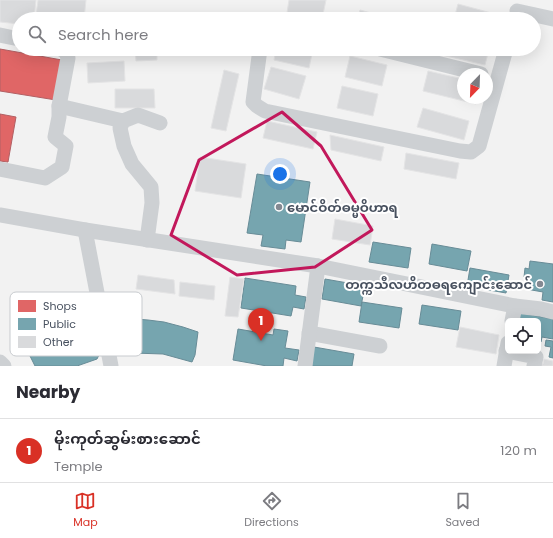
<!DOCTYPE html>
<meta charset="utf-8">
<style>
:root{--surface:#fff;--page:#f7f7f7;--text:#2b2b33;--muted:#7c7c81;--line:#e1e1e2;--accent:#d93025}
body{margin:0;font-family:Poppins,"Noto Sans Myanmar",sans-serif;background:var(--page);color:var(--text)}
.controls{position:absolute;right:12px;bottom:12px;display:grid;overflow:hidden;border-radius:6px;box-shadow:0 4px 16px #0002}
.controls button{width:36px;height:36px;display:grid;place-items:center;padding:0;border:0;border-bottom:1px solid var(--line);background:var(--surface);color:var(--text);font:20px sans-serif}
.compass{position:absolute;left:457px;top:68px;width:36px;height:36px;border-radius:50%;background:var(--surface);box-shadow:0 4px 16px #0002;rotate:203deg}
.you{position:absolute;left:280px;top:174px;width:14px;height:14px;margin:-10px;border:3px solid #fff;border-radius:50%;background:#1a73e8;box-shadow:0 0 0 6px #1a73e833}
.badge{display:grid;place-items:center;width:26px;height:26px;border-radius:50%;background:var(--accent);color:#fff;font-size:13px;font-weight:700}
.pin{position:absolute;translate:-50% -33px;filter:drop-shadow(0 1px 2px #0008)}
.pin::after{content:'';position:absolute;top:21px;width:14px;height:12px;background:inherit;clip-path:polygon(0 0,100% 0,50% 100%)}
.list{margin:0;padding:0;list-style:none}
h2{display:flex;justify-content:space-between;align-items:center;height:52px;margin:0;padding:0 16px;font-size:17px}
h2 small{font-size:13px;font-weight:400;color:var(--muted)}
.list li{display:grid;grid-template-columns:26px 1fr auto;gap:12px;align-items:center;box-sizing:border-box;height:64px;padding:0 16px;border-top:1px solid var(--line)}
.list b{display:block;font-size:15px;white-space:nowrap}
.list p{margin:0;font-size:13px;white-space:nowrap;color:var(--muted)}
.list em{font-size:13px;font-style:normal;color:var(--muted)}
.icon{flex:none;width:22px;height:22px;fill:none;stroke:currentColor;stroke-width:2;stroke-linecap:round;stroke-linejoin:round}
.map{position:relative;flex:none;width:553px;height:366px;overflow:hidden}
.search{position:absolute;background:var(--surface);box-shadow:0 4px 16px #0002;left:12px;right:12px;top:12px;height:44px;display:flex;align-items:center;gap:10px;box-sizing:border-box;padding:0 14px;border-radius:22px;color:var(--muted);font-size:15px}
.sheet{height:116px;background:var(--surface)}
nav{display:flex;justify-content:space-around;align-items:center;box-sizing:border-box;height:56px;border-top:1px solid var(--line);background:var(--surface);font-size:11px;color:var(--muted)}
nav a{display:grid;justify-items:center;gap:2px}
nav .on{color:var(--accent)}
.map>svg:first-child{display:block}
.shops{fill:#e06666;stroke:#b26064}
.public{fill:#76a5af;stroke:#688c97}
.building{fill:#d9dadc;stroke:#e4e4e5}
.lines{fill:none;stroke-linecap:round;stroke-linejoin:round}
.minor{stroke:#cdd0d3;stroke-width:15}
.marked{fill:none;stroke:#c2185b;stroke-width:3;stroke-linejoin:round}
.poi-dot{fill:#848992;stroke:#fff;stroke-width:1.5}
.labels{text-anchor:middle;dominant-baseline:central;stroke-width:4;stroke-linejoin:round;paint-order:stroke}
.poi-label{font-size:13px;font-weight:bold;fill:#48515f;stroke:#fff;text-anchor:start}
.key{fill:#fff;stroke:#c8cbcf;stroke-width:1}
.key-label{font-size:11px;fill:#48515f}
</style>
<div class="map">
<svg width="553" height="366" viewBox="0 0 553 366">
<rect width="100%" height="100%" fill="#f2f2f2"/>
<!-- shops -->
<g class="shops">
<polygon points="0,49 62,60 56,100 0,91"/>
<polygon points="0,114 16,117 8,162 0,161"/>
</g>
<!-- public -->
<g class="public">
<polygon points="257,174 310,182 301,242 286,240 285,249 261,246 263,235 247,233"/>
<polygon points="373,242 411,248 408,268 369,262"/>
<polygon points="432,244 471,251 467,271 429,264"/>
<polygon points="530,261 553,264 553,302 542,300 543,292 526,289 528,278 524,277 525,268 529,269"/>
<polygon points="470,268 509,275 506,293 467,286"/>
<polygon points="245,278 296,286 295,295 306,297 304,309 293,307 291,316 241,308"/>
<polygon points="325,279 365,286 361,306 322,299"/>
<polygon points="362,302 402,308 399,328 359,322"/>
<polygon points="422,305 461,311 458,330 419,324"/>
<polygon points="520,313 553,319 553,339 542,337 541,342 538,342 538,321 519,321"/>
<polygon points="135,319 148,320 164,322 183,327 198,332 195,355 192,362 163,354 133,353 130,345"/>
<polygon points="88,328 100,353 97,359 77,366 35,366 29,354 56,339"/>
<polygon points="238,329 273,335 274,329 288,331 285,348 299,350 297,361 284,358 283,366 267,366 233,360"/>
<polygon points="546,340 553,341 553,358 549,357 551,347 545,346"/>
<polygon points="314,347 354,354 352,366 311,366"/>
</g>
<!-- building -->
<g class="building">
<polygon points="0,0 36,0 34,19 19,19 19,24 0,22"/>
<polygon points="38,0 86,0 84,19 67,19 36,15"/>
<polygon points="289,0 326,0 322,19 286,19"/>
<polygon points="458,4 495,14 493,19 454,19"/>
<polygon points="360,10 393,19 357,19"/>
<polygon points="100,16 130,17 129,19 100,19"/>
<polygon points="135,49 157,49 157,60 136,61"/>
<polygon points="276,49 313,49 309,68 274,60"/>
<polygon points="429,49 489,49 485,65 429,52"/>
<polygon points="350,56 387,65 382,86 345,77"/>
<polygon points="124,61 125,81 88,83 87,63"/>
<polygon points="271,67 306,76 299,99 264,89"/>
<polygon points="224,70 239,74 226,131 211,128"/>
<polygon points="428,71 463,79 463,98 478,98 476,104 423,91"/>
<polygon points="342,86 378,94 373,116 337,108"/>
<polygon points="115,89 154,89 155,108 115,108"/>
<polygon points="423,108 469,121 464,140 417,127"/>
<polygon points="267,121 317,132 313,149 263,138"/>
<polygon points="330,135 384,147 381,161 331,150"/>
<polygon points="406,153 459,163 456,179 404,169"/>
<polygon points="200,157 246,164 241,198 195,191"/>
<polygon points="335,219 373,226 370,245 332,239"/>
<polygon points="138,275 174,280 175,294 136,289"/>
<polygon points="230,277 244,279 238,317 225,316"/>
<polygon points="180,282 215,286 214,300 179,296"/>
<polygon points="460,327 499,335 496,354 456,347"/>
<polygon points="544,359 553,361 553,366 532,366 533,362 543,364"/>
</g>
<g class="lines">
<!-- minor -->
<g class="minor">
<polyline points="517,11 553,19"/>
<polyline points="0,35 19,39"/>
<polyline points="260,49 253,102 257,106 265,111 460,151 471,152 479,146 506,49"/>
<polyline points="380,49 481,74"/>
<polyline points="59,106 123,121"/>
<polyline points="0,169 45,178 62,167 66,146 55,137 59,117 59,106 68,58 66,52 61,49"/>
<polyline points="0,215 85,230 318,266 515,306 541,309 553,312"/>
<polyline points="85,230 111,366"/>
<polyline points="147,240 152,203 151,187 132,164 124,146 120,128 123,121 138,115 160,123"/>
<polyline points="512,321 515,306"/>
<polyline points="309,333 380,346"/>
<polyline points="506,351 536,357 534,366"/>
<polyline points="0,362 4,366"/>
<polyline points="305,366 318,266"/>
<polyline points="504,366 508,343"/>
</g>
</g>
<!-- marked area -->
<path class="marked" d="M 282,112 L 321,146 L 372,230 L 315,267 L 237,275 L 171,235 L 199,160 Z"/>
<!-- markers -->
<g class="poi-dot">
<circle cx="279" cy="207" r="4"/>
<circle cx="540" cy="284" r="4"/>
</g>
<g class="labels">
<!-- poi labels -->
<g class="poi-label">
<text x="287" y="207">မောင်ဝိတ်ဓမ္မဝိဟာရ</text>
<text x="532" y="284" text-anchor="end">တက္ကသီလဟိတဓရကျောင်းဆောင်</text>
</g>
</g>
<!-- legend -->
<rect x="10" y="292" width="132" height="64" rx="6" class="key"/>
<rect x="18" y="300" width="18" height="12" fill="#e06666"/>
<rect x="18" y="318" width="18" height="12" fill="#76a5af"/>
<rect x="18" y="336" width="18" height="12" fill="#d9dadc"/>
<g class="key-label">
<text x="43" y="310">Shops</text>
<text x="43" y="328">Public</text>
<text x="43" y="346">Other</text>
</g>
</svg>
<div class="controls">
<button><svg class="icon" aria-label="locate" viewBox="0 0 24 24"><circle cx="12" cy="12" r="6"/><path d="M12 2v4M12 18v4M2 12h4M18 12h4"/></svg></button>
</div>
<svg class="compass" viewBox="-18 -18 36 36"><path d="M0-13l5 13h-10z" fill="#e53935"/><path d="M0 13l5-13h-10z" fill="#7c7c81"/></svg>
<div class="you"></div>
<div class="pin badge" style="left:261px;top:341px">1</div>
<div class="search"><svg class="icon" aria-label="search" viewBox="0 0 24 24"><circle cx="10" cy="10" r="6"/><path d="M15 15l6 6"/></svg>Search here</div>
</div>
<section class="sheet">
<h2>Nearby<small></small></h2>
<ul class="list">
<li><span class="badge">1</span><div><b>မိုးကုတ်ဆွမ်းစားဆောင်</b><p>Temple</p></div><em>120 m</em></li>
</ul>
</section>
<nav>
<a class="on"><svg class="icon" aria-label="map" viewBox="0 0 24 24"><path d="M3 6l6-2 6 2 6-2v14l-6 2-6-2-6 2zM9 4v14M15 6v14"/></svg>Map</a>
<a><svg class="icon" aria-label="directions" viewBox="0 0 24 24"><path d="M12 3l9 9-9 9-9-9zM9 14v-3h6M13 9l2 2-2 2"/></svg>Directions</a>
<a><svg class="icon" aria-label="saved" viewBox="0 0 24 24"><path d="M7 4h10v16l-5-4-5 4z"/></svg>Saved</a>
</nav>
